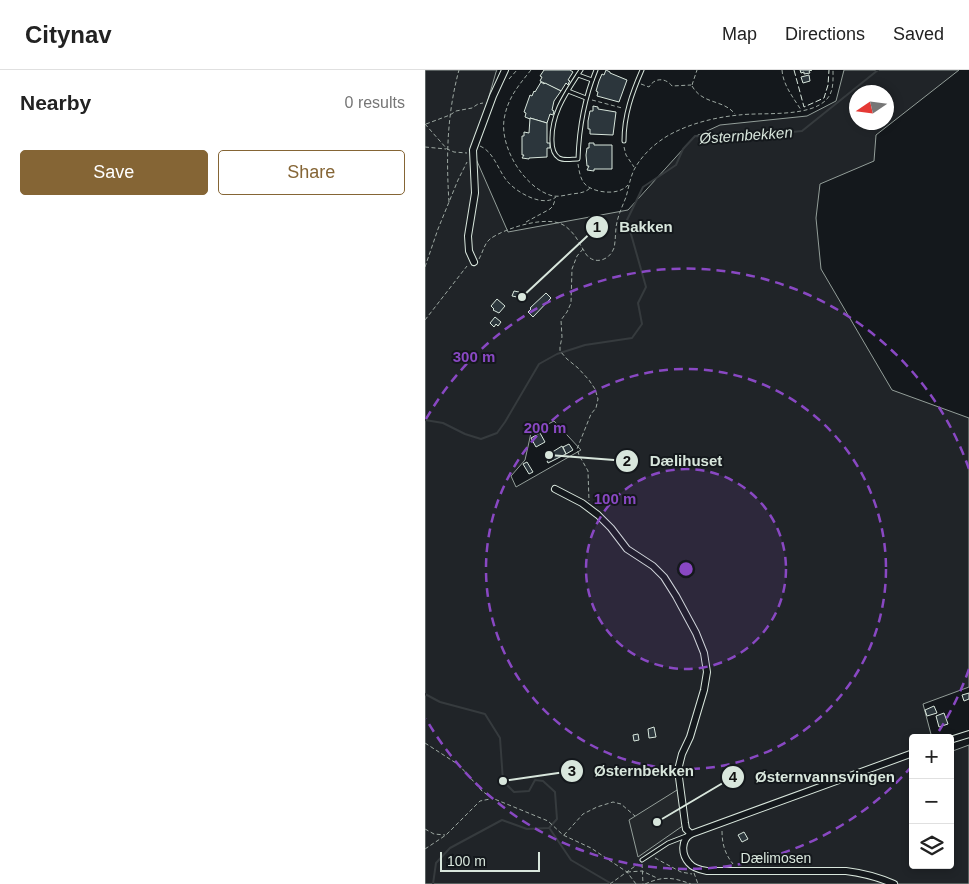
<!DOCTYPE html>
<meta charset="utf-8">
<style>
:root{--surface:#fff;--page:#f2f2f2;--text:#222;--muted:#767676;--line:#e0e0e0;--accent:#856535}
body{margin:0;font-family:Helvetica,sans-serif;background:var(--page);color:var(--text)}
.controls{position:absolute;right:15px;bottom:15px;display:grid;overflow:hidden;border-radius:5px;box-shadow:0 2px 8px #0003}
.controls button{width:45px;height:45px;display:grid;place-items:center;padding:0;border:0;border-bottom:1px solid var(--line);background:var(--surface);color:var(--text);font:25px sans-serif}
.compass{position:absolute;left:424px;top:15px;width:45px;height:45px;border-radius:50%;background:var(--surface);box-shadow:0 2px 8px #0003;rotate:257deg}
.scale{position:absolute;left:15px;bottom:12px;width:100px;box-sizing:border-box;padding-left:5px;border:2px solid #d8e6dc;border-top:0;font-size:14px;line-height:18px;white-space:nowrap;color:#d8e6dc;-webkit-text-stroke:4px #14181c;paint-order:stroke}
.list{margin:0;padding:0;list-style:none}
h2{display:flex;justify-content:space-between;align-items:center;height:65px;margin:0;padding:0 20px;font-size:21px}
h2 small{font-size:16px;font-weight:400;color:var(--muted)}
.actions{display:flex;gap:10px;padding:15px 20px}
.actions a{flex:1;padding:11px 0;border:1px solid var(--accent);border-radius:5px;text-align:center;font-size:18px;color:var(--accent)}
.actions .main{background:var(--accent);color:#fff}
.icon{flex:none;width:28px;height:28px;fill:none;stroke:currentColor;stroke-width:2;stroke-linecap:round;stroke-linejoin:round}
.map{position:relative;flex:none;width:544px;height:814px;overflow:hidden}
header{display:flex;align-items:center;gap:30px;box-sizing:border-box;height:70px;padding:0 25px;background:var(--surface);border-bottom:1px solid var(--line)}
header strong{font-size:24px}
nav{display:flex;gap:28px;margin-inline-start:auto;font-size:18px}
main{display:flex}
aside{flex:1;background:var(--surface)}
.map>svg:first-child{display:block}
.green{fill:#202428;stroke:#939e99;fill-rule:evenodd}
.parking{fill:#24282b;stroke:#939e99}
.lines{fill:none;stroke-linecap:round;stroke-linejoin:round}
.stream{stroke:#363b3e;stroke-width:2}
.building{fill:#2c363c;stroke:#d8e6dc}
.lane-casing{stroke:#d8e6dc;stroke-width:5}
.street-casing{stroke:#d8e6dc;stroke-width:8}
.path{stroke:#9da8a2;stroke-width:1;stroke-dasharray:4 2.5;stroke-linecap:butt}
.lane{stroke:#14181c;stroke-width:3}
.street{stroke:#14181c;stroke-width:6}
.fence{stroke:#d8e6dc;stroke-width:1;stroke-dasharray:6 2.5;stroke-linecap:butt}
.ring{fill:none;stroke:#8948c3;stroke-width:2.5;stroke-dasharray:9 6}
.labels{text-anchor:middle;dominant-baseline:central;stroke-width:4;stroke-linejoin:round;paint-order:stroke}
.street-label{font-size:14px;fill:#d8e6dc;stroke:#14181c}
.water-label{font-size:15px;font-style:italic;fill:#d8e6dc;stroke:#14181c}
.centre{fill:#8948c3;stroke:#14181c;stroke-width:2.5}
.ring-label{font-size:15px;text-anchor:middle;font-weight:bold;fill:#8948c3;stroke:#14181c;stroke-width:4;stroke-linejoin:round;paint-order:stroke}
.leader{fill:none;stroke:#d8e6dc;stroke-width:2}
.callout-dot{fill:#d8e6dc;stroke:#14181c;stroke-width:2}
.mark-label{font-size:15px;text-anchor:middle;font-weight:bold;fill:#111}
.callout-label{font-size:15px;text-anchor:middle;font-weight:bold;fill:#d8e6dc;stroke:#14181c;stroke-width:4;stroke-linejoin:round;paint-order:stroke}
</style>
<header>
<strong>Citynav</strong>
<nav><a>Map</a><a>Directions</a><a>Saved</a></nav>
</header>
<main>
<aside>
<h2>Nearby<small>0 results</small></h2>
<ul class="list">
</ul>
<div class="actions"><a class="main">Save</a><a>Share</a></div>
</aside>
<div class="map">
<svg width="544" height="814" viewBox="0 0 544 814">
<rect width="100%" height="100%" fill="#14181c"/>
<!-- green -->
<path class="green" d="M 0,0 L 72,0 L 71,2 L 48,82 L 83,162 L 203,140 L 269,67 L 295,55 L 382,46 L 411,31 L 419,0 L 534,0 L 451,65 L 449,91 L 395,114 L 391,148 L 396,199 L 467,320 L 544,348 L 544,617 L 498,634 L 507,668 L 488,668 L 488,795 L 525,795 L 525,682 L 544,675 L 544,814 L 0,814 ZM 432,22 L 462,22 L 462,52 L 432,52 ZM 129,351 L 156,380 L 91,417 L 86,406 L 100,390 L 106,363 Z"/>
<!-- parking -->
<polygon class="parking" points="252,720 256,731 259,755 213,787 204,750"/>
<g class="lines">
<!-- stream -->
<g class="stream">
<polyline points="0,350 18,353 40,364 56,369 72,363 80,352 114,294 132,284 160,275 207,268 217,254 213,233 221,217 202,150 218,117 251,95 258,79 270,66 306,68 377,61 453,0"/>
<polyline points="0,624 15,632 60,644 75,668 78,711 89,722 104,721 110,710 118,711 130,722 132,749 124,758 102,759 77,750 25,778 11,793 8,814"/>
<polyline points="125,759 146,790 187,814"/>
</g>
</g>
<!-- building -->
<g class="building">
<polygon points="119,0 145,0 148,2 143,10 145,11 144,12 143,15 141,13 136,21 115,11 117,7 115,6"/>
<polygon points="181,0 185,2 185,3 202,10 194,32 172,26 173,22 171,21 174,11 177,4 179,5"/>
<polygon points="375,0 387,0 384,1 385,3 379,4 379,2 376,3"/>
<polygon points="384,5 385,11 378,13 376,7"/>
<polygon points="116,12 119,14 120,13 136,21 129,31 127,40 129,41 128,45 125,44 122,53 105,48 105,49 100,47 101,43 99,42 105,25 107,26 109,21 110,22"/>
<polygon points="168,36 173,37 173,39 191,42 188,65 165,64 165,59 163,59 163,51 165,41 168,41"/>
<polygon points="105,48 122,53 122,73 125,73 125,78 122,78 122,87 104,88 104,89 97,88 99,85 97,85 97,66 99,66 99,62 104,63"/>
<polygon points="164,73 169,73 169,75 187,75 187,99 169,99 169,101 162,100 164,96 162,96 161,85 162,78 164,78"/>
<polygon points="89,221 94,222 92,227 87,226"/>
<polygon points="121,223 126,228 108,247 103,242 106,239 105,238"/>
<polygon points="72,229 80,236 74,243 68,240 69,239 66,236"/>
<polygon points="70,247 76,252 73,256 71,254 69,257 65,253"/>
<polygon points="115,363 120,372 111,377 106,368"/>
<polygon points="144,374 148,380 141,384 138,377"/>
<polygon points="137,376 141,384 123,393 122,391 124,390 121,388 121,386"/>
<polygon points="102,392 108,402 104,404 98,394"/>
<polygon points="544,623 544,629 539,631 537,625"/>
<polygon points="509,636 512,643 502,646 500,640"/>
<polygon points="519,643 523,654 514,657 511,646"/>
<polygon points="229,657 231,667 224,668 223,659"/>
<polygon points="213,664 214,670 209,671 208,665"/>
<polygon points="319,762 323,769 317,772 313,765"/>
</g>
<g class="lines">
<!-- lane casing -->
<g class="lane-casing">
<g id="lane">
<path d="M 156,0 C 142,22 126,43 127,71 C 127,77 128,84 134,88 C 139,91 147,89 153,89 C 154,58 159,29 171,0"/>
<polyline points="153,5 167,10"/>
<polyline points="143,21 161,28"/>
<path d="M 199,71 C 199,45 207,23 217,0"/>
<polyline points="217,790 243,773 261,766"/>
</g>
</g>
<!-- street casing -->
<g class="street-casing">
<g id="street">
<polyline points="49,192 44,181 43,166 50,123 48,80 68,26 80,0"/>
<polyline points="130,419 157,433 173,445 186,458 202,479 228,496 239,507 251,526 271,563 279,583 282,602 279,620 265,667 257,684 253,700 260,753 261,759 266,764"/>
<polyline points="525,670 544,664"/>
<path d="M 469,814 C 453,807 438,803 421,801 L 282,801 C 276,800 268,798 264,793 C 256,784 256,770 266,764 L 488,683"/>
</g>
</g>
<!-- path -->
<g class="path">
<path d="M 106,0 C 93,16 82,29 79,50 C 75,78 100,119 128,126 C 134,127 141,125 147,124 C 154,123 160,123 165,118"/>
<path d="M 357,0 C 358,15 368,27 376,40"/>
<polyline points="84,9 92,0"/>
<path d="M 216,14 L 224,17 C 230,7 241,8 247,16 L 266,15"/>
<polyline points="267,15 272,0"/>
<path d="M 267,16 C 278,35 298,29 310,44"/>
<polyline points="167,30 197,38"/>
<polyline points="0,54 22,79 29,82 42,83"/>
<polyline points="1,54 25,45 31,41 47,38 53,34 58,33"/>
<path d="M 55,76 C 69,82 73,100 82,111 C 91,122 118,138 131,127"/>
<polyline points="0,77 21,79"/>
<polyline points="199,77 201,85 209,97"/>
<path d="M 153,94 C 154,100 155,108 159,113 C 165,121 183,124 193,121 C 197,120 200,118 203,115"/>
<path d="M 24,132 C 21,87 22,44 34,0"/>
<polyline points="101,152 125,139 128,136 130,130"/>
<polyline points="158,179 152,186 147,199 146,233 142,242 136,250 137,267 135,277 135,281 142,289 153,298 164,310 170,319 173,329 171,338 166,344 152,379 154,385 163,401 164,431"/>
<path d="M 54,189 C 58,182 59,174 65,169 C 80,158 124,144 140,156 C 147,161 152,168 156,176 C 159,180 161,186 165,188 C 169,191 175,191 179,189 C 184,187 187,183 189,178 C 191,169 190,160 192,152 C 194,143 198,135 201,127 C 204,117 205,107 210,98 C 219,82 236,68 252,61 C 271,52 293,47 314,45 C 337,42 385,48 402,29 C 409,21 408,10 408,0"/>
<polyline points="0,197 13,159 33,110 42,92"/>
<polyline points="0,250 42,196"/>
<polyline points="0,673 34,695 57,721 67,728 123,751 138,765 166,778 202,802 211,814"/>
<polyline points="0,759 9,764 20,765"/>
<path d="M 297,761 C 297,774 300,784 308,794"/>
<polyline points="139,765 158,744 172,737 188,732 196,734 210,746"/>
<polyline points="0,779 21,765 55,731 65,729"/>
<polyline points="230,788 256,802 267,804"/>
<polyline points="217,794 218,814"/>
<polyline points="202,802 217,801 232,808"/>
<polyline points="269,803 273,814"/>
<polyline points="185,814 213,794"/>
<path d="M 220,814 C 238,806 247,807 266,814"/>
</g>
<!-- lane -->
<use href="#lane" class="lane"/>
<!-- street -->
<use href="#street" class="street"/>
<!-- fence -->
<polyline class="fence" points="369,0 379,37 399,28 403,15 404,0"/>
</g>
<!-- distance rings -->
<circle cx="261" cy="499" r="100" fill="#8948c3" fill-opacity=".12"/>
<g class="ring">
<circle cx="261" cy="499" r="100"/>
<circle cx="261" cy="499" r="200"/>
<path d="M544 599A300 300 0 0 1 510 667M487 696A300 300 0 0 1 1 649M1 349A300 300 0 0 1 544 399"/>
</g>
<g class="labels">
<!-- street labels -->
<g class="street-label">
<text x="351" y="788">Dælimosen</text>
</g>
<!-- water labels -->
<g class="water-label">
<text transform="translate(321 65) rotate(-4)">Østernbekken</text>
</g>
</g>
<circle cx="261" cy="499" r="8" class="centre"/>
<g class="ring-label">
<text x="49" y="292">300 m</text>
<text x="120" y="363">200 m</text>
<text x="190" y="434">100 m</text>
</g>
<!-- callouts -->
<path class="leader" d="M97 227L172 157M124 385L202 391M78 711L147 701M232 752L308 707"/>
<g class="callout-dot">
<circle cx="97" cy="227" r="5"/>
<circle cx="124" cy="385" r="5"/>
<circle cx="78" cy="711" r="5"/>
<circle cx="232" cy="752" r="5"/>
<circle cx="172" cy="157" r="12"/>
<circle cx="202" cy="391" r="12"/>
<circle cx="147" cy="701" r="12"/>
<circle cx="308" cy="707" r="12"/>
</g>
<g class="mark-label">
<text x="172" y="162">1</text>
<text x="202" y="396">2</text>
<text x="147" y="706">3</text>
<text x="308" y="712">4</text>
</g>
<g class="callout-label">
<text x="221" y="162">Bakken</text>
<text x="261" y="396">Dælihuset</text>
<text x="219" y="706">Østernbekken</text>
<text x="400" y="712">Østernvannsvingen</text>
</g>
</svg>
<div class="controls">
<button>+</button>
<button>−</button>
<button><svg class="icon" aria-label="layers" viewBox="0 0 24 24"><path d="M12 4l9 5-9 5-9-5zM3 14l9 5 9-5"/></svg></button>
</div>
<svg class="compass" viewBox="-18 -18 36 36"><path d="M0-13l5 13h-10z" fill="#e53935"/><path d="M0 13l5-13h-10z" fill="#767676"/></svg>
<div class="scale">100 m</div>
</div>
</main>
